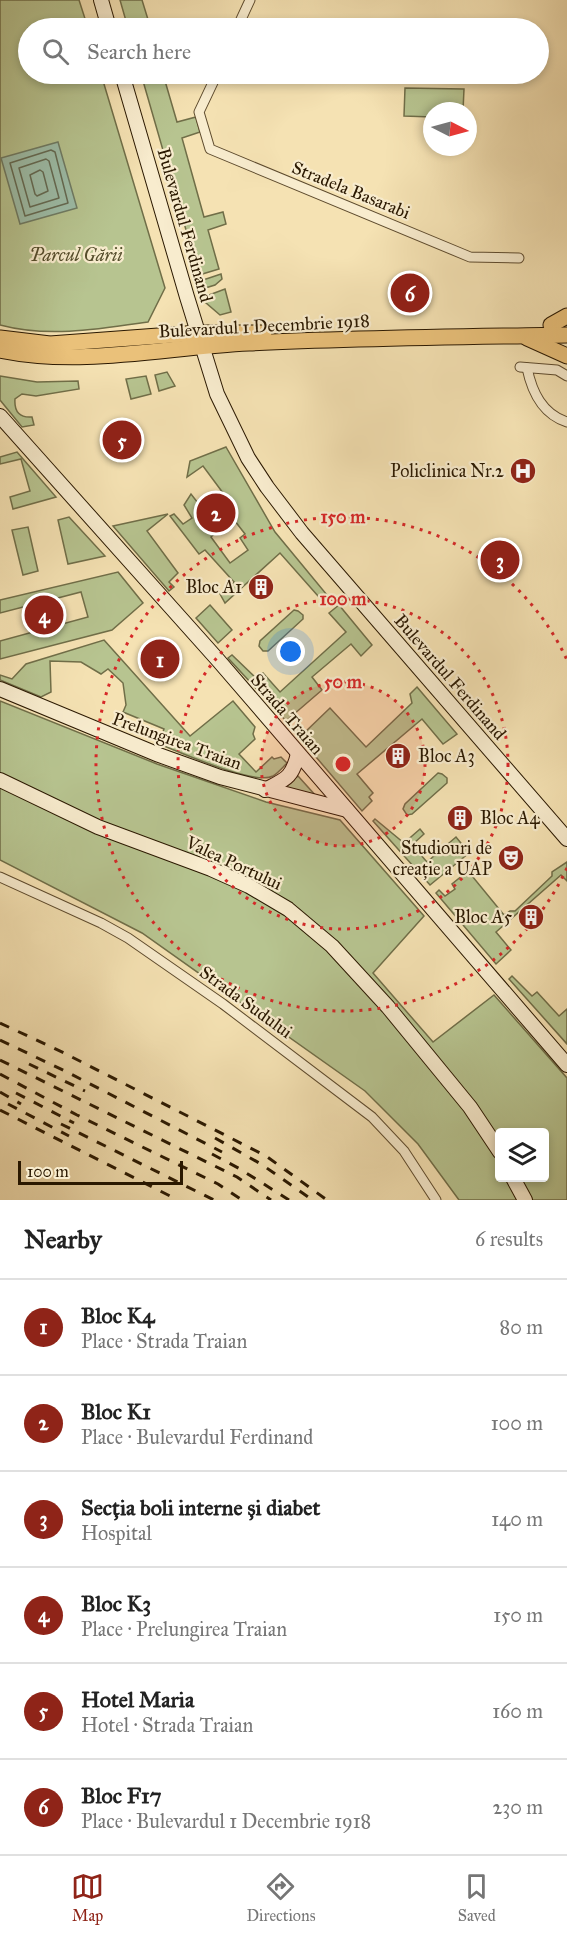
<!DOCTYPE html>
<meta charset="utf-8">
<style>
:root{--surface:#fff;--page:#f2f2f2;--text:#222;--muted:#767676;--line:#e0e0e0;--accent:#8f2418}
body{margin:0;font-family:"IM FELL Great Primer",serif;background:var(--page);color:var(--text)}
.controls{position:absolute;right:18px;bottom:18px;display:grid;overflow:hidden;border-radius:6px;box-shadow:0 3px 9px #0003}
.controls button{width:54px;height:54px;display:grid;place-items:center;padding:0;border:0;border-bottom:2px solid var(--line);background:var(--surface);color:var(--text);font:30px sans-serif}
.compass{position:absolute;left:423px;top:102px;width:54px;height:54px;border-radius:50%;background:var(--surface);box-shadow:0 3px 9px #0003;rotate:96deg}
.scale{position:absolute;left:18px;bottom:15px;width:165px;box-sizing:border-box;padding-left:6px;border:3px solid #2a1800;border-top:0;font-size:16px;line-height:21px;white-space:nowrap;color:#2a1800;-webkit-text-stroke:4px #f8ecce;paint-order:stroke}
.you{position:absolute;left:291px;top:652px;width:21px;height:21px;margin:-15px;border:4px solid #fff;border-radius:50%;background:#1a73e8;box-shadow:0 0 0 9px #1a73e833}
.badge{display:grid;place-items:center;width:39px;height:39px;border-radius:50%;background:var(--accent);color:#fff;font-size:20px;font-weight:700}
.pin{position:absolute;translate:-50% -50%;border:3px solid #fff;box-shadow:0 2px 6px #0006}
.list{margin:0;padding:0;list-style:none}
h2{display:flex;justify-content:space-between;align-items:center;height:78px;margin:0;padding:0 24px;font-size:26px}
h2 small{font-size:20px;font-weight:400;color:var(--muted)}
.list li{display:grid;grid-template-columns:39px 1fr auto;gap:18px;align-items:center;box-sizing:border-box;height:96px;padding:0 24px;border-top:2px solid var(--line)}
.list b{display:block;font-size:22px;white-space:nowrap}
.list p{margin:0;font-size:20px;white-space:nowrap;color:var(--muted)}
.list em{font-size:20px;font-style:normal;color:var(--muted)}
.icon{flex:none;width:33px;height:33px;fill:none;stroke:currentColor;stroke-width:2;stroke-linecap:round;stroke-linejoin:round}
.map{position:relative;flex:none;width:567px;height:1200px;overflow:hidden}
.search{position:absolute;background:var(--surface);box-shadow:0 3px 9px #0003;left:18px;right:18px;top:18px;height:66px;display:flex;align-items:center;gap:15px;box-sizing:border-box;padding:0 21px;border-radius:33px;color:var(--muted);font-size:22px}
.sheet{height:654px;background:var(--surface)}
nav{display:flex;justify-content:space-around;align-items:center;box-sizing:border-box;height:84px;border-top:2px solid var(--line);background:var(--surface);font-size:16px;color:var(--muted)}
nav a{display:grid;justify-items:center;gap:3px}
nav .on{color:var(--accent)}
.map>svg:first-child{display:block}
.green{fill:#b7c490;stroke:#706e48;stroke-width:1.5;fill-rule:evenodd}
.water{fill:#9dbea9;stroke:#6f7c65;stroke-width:1.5}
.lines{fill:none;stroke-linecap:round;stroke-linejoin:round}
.shore{stroke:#646b54;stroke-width:1.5}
.street-casing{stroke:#5d4a2d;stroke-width:11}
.secondary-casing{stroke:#2a1800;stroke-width:16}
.primary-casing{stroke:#2a1800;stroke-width:17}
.street{stroke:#f8ecce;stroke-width:9}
.secondary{stroke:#f8ecce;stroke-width:14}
.primary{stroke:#eac17a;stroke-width:15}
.rail{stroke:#2a1800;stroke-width:3;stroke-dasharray:10 10;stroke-linecap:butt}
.ring{fill:none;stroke:#d62828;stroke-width:3;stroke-dasharray:3 6}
.labels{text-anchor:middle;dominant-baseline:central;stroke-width:4.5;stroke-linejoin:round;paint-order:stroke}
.street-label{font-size:18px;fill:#2a1800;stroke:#f8ecce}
.park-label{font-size:18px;font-style:italic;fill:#544c2b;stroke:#f8ecce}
.poi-label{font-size:18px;fill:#2a1800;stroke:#f8ecce;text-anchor:end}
.centre{fill:#d62828;stroke:#f8ecce;stroke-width:3}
.ring-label{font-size:18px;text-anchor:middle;font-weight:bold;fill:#d62828;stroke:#f8ecce;stroke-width:4.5;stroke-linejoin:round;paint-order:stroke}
</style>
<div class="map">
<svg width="567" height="1200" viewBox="0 0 567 1200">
<rect width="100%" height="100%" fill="#f5e2b3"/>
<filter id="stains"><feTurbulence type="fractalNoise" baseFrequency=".00333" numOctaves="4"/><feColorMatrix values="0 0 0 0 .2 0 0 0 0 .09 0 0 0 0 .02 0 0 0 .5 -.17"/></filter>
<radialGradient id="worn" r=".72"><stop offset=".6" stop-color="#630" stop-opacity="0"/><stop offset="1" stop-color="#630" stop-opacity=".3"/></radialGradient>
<!-- green -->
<g class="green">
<path d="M 0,0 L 79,0 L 88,28 L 28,28 L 28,74 L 101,74 L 165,288 L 148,322 C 100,329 48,338 0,325 Z"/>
<polygon points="120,0 142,0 150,26 168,21 170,28 128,28"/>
<polygon points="141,74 163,74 177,122 196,117 200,132 182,138 204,217 223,212 226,224 208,230 219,269 199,275"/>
<polygon points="405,88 464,89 463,111 432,111 432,117 404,116"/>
<polygon points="221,274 222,279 215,285 202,289 200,281"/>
<polygon points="225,289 231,312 220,315 205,302 210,299 209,295"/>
<polygon points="167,372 175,386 159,391 155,375"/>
<path d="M 0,376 L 37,382 L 78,381 L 79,389 L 36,396 L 22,394 L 15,399 C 14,412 20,418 32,417 L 34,425 L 22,427 L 0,400 Z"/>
<polygon points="146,376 151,394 131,399 126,379"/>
<polygon points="226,447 275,532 332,601 326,605 280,553 225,603 220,594 234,582 205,550 199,554 170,516 174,514 183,524 192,518 184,505 191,494 205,512 203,515 216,532 211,537 230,563 248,550 240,538 245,534 217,498 223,493 203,466 187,477 190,461"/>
<polygon points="17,452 56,497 13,509 10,497 30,491 21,459 0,464 0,457"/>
<polygon points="168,514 147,531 178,573 169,582 174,587 169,591 113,526"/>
<polygon points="69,517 105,556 68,564 58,520"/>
<polygon points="28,527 38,571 23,575 12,530"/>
<polygon points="118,572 143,603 112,630 0,659 0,641 88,617 81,592 0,613 0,600"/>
<polygon points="210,605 232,630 218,643 196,618"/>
<polygon points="339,605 372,645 361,656 351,644 312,677 322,690 286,721 228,658 232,655 256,678 263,673 280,692 346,632 329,613"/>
<polygon points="294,610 298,611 303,615 303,619 268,651 263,651 259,646 260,641"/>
<path d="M 104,640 L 190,736 L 233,701 L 255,727 L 253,734 L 255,739 L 239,754 L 256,772 L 272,757 L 274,759 L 281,757 L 287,763 C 283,767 278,773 273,776 C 255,786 180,752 159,744 L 164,729 L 123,712 L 126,705 L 123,683 L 108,669 L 101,674 L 81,662 L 50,661 L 51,692 L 41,697 L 0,680 L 0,675 L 12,679 L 26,664 Z"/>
<polygon points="417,687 457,734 443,744 422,719 357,774 373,793 369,797 372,801 362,811 293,730 295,727 303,734 330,708 366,747 412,703 410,694"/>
<path d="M 0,701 L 157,764 L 266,802 L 340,820 L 424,916 L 373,973 L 433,1042 L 494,995 L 567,1078 L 567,1200 L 459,1200 L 418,1144 L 365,1091 L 142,933 L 0,860 ZM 500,1132 L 544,1132 L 544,1178 L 500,1178 Z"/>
<polygon points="438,773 442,774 447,778 447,783 412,814 407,815 403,809 405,804"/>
<polygon points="298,776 316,796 288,791 282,786"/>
<polygon points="375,819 404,843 420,829 424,834 412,845 427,862 456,837 469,853 430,885 373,821"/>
<polygon points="567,862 567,881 561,875 496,932 511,950 496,964 436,893 439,890 445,896 455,889 452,884 468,871 504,915 510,911 515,911 552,876 552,872"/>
<polygon points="512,976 532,996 537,992 559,1016 567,1009 567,1044 509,979"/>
</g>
<!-- water -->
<polygon class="water" points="58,142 77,208 20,224 1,158"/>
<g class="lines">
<!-- shore -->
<g class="shore">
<polygon points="51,150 55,152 68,203 25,216 10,163"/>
<polygon points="46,159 49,161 59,198 30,207 19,168"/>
<polygon points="40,170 43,172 48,191 37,196 35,194 30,175"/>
</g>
<!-- street casing -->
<g class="street-casing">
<g id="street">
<polyline points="237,28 250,0"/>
<polyline points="217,74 199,112 210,149 470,257 519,258"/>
<polyline points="520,367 557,370 567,376"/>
<path d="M 527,368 C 532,392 542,414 567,422"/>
<polyline points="0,877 101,923 128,938 223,1004 372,1117 404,1151 436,1200"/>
</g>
</g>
<!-- secondary casing -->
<g class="secondary-casing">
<g id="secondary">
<polyline points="101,0 109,28"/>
<polyline points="122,74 187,297 217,394 248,458 267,487 302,533 567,839"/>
<polyline points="0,416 218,660 567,1065"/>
<polyline points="0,689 159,755 220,777 347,810"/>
<polyline points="0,780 98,827 211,869 249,886 288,909 332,946 388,1007 470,1107 500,1152"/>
<path d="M 265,790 C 286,779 292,778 298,754"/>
<polyline points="513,1178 525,1200"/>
</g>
</g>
<!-- primary casing -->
<g class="primary-casing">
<g id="primary">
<polyline points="551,325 567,316"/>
<polyline points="0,338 50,344 199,333 264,333"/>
<polyline points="527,338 567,356"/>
<path d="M 0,350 C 82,367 166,347 249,343 C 355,338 461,337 567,335"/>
</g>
</g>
<!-- street -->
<use href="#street" class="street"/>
<!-- secondary -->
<use href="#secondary" class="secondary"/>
<!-- primary -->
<use href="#primary" class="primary"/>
<!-- rail -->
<g class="rail">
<polyline points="0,1023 64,1053 266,1156 327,1200"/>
<polyline points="0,1040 67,1072 222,1152"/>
<polyline points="0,1060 237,1177 271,1200"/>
<polyline points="29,1064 85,1091"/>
<polyline points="0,1074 77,1115 218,1184 242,1200"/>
<polyline points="0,1092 21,1104"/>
<polyline points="16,1093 74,1123"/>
<polyline points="8,1104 69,1136"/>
<polyline points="0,1110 178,1200"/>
<polyline points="61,1124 214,1200"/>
<polyline points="215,1138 261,1164 311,1199"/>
<polyline points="212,1154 240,1169 289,1200"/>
</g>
</g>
<!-- distance rings -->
<circle cx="343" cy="764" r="82" fill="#d62828" fill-opacity=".12"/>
<g class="ring">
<circle cx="343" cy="764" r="82"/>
<circle cx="343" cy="764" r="165"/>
<path d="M567 868A247 247 0 1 1 567 660"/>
</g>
<!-- icons -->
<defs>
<g id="hospital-disc" transform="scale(1.35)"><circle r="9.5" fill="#8f2418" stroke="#f8ecce"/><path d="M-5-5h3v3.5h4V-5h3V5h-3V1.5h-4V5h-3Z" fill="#fff"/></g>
<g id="building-disc" transform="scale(1.35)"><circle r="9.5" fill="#8f2418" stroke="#f8ecce"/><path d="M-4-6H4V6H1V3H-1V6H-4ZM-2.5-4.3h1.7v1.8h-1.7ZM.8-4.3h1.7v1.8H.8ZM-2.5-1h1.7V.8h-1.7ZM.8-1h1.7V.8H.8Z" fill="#fff"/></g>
<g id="theatre-disc" transform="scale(1.35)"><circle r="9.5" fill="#8f2418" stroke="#f8ecce"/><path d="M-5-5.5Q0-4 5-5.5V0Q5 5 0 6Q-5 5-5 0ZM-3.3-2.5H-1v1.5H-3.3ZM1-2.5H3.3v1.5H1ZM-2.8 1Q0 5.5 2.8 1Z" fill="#fff"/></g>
</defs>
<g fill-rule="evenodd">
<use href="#hospital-disc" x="523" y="471"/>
<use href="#building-disc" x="261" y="587"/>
<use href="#building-disc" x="398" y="756"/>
<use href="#building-disc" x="460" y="818"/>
<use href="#theatre-disc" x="511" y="858"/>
<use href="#building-disc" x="531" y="917"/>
</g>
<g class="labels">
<!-- street labels -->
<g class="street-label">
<text transform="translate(351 190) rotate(22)">Stradela Basarabi</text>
<text transform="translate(185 225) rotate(74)">Bulevardul Ferdinand</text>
<text transform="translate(264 326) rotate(-3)">Bulevardul 1 Decembrie 1918</text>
<text transform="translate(450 677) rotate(49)">Bulevardul Ferdinand</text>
<text transform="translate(287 714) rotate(49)">Strada Traian</text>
<text transform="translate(177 741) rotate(20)">Prelungirea Traian</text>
<text transform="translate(234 863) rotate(25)">Valea Portului</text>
<text transform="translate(246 1002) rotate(36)">Strada Sudului</text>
</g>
<!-- park labels -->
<g class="park-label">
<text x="76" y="255">Parcul Gării</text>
</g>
<!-- poi labels -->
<g class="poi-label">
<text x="504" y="471">Policlinica Nr.2</text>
<text x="242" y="587">Bloc A1</text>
<text x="418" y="756" text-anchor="start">Bloc A3</text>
<text x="480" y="818" text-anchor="start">Bloc A4</text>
<text x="492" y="848">Studiouri de<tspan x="492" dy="21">creație a UAP</tspan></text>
<text x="512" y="917">Bloc A5</text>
</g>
</g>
<circle cx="343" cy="764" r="9" class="centre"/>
<g class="ring-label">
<text x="343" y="523">150 m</text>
<text x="343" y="605">100 m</text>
<text x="343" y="688">50 m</text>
</g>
<rect width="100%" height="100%" filter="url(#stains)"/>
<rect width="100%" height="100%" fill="url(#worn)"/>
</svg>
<div class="controls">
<button><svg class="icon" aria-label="layers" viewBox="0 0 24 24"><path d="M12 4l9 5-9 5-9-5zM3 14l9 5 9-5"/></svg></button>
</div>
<svg class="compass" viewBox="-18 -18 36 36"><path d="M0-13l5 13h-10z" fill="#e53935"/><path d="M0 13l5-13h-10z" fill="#767676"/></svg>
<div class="scale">100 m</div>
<div class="you"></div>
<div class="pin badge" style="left:160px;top:659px">1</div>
<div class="pin badge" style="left:216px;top:513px">2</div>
<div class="pin badge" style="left:500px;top:560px">3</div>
<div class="pin badge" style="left:44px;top:615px">4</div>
<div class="pin badge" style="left:122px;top:440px">5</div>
<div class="pin badge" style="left:410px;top:293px">6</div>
<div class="search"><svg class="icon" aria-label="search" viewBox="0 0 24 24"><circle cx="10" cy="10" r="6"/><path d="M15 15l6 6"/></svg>Search here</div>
</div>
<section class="sheet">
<h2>Nearby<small>6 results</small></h2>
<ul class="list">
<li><span class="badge">1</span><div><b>Bloc K4</b><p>Place · Strada Traian</p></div><em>80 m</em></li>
<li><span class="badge">2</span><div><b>Bloc K1</b><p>Place · Bulevardul Ferdinand</p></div><em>100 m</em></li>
<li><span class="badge">3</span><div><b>Secția boli interne și diabet</b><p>Hospital</p></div><em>140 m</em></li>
<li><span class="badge">4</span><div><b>Bloc K3</b><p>Place · Prelungirea Traian</p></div><em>150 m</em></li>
<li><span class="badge">5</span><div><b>Hotel Maria</b><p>Hotel · Strada Traian</p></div><em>160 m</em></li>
<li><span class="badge">6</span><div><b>Bloc F17</b><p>Place · Bulevardul 1 Decembrie 1918</p></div><em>230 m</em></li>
</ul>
</section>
<nav>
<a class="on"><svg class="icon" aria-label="map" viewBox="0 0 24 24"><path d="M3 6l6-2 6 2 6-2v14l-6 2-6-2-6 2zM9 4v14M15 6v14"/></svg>Map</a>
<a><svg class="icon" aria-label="directions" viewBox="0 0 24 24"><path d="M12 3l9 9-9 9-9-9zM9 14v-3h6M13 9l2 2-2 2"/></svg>Directions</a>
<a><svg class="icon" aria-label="saved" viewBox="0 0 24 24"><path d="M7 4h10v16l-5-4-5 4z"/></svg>Saved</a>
</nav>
